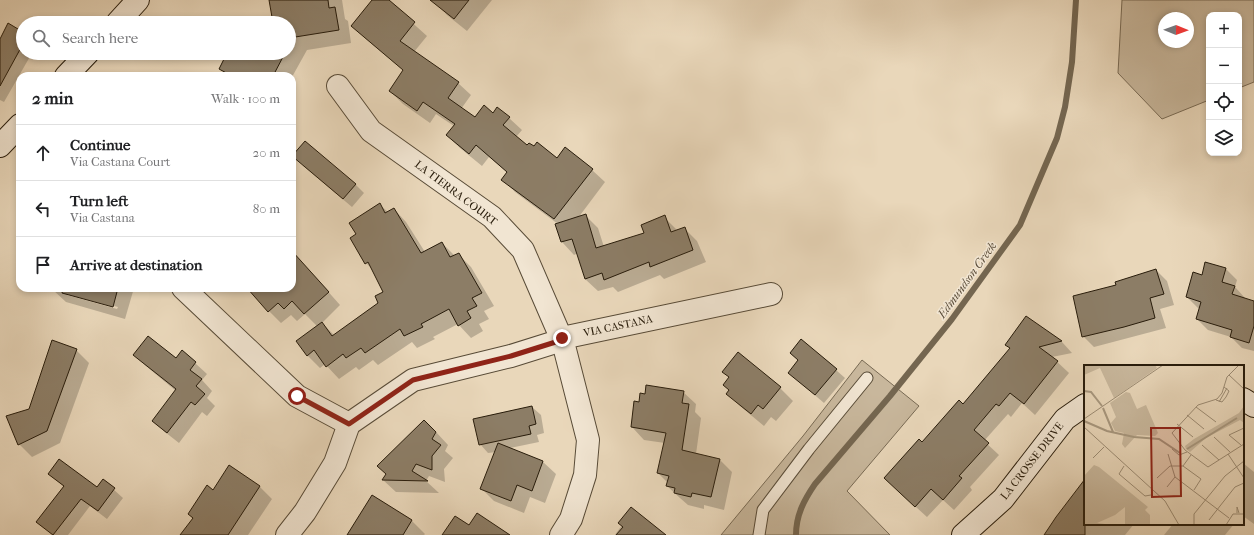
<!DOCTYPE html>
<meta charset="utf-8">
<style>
:root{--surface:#fff;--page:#f6f6f6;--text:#202124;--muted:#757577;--line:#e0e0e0}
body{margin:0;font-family:"IM FELL French Canon",serif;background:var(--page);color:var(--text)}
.controls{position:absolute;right:12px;top:12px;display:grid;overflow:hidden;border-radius:8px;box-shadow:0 2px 6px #0003}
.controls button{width:36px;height:36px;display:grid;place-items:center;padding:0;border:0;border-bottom:1px solid var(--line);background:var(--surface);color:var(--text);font:20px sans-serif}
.compass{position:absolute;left:1158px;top:12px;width:36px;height:36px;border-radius:50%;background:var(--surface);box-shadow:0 2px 6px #0003;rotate:91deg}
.stop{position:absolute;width:12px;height:12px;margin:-9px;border:3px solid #8f2418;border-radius:50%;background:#fff}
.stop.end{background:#8f2418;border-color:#fff;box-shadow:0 1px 4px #0008}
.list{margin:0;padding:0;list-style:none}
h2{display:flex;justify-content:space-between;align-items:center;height:52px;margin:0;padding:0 16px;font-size:17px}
h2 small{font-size:13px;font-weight:400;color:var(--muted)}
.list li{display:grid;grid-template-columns:26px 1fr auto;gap:12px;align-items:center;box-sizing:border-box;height:56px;padding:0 16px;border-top:1px solid var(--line)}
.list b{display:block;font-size:15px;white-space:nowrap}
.list p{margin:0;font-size:13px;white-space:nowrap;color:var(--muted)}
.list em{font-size:13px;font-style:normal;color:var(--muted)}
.icon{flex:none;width:22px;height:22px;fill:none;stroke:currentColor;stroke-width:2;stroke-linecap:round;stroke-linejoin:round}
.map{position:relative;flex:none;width:1254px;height:535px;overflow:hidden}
.search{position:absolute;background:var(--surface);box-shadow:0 2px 6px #0003;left:16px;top:16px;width:280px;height:44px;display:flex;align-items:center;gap:10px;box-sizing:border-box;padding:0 14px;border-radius:22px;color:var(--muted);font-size:15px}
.panel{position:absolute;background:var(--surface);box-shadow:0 2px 6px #0003;left:16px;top:72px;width:280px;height:220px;border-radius:12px}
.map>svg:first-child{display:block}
.green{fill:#c8b79c;stroke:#786a54;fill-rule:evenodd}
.shadow{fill:#0003;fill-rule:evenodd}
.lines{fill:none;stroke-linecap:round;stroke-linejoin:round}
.stream{stroke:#746650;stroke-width:6}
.building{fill:#8c7d66;stroke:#281c0b}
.lane-casing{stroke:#584b37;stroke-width:13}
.street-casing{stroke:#584b37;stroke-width:24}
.secondary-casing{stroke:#281c0b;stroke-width:24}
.lane{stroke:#f1e5d2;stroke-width:11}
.street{stroke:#f1e5d2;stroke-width:22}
.secondary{stroke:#f1e5d2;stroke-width:22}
.route{stroke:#8f2418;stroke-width:5}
.labels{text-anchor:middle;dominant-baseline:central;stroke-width:3;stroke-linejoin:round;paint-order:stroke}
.street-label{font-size:11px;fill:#281c0b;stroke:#f1e5d2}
.water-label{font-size:12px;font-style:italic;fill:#5b4d39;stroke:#f1e5d2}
.inset-river{fill:none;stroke:#a7977e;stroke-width:2}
.inset-road{fill:none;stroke:#9c8c74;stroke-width:1}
.view{fill:#8f2418;fill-opacity:0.15;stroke:#8f2418;stroke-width:2}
.inset-edge{fill:none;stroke:#281c0b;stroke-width:2}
</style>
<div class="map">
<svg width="1254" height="535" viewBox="0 0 1254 535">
<rect width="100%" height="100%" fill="#e9d7ba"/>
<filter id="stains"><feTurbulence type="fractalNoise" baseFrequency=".005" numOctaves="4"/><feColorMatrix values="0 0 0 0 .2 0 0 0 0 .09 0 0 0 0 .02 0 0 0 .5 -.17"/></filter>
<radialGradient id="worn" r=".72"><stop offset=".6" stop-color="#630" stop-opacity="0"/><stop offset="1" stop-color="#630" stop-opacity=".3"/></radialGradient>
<!-- green -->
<g class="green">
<path d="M 1122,0 L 1254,0 L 1254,82 L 1239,88 L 1239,15 L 1209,15 L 1209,100 L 1162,119 L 1118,73 ZM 1164,18 L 1188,18 L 1188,42 L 1164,42 Z"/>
<polygon points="862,360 919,406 847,491 890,535 721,535 803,436"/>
</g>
<!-- shadow -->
<g class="shadow">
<polygon points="270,0 342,0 345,19 348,21 351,43 307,50 292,77 228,76 220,68 228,53 289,53 289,23 274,23"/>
<polygon points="374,0 387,0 427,36 414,52 458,83 471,95 461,109 475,118 493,114 509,118 522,130 516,137 527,147 557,159 592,170 605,182 578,218 585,215 598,228 604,247 646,234 664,217 678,231 684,228 697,241 706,262 664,279 660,275 618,292 613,287 598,291 585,279 578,253 574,255 562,242 558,224 515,192 503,179 508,173 489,157 482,166 460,148 447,135 454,126 436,114 430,123 403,104 390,91 404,71 365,38 352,25"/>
<polygon points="436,0 492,0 467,31 447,15 435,2"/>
<polygon points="23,33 23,53 32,53 4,102 0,100 0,41"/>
<polygon points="292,127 294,129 292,149"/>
<polygon points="302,165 355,184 364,193 352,207"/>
<polygon points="380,205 388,212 394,209 406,222 425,252 442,243 455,256 458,254 471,267 494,306 484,311 489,319 479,324 483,331 471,338 458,324 433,337 435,339 417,348 412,342 378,365 373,360 359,370 356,367 339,379 325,364 320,368 307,355 318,327 305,314 297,321 291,315 281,323 269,311 256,288 292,288 292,260 309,270 340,305 322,323 334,335 380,304 385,293 374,271 366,263 357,235"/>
<polygon points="1226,269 1237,280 1235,287 1245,298 1245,299 1254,302 1254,351 1242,348 1231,337 1208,330 1197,319 1200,309 1198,308 1187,297 1202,276"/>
<polygon points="1156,270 1167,281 1174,305 1160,309 1166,328 1094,347 1083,336 1117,286"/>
<path d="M 54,288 L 134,288 L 125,319 L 66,302 L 53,290 ZM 67,293 L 118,307 L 117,309 L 67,295 Z"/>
<polygon points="1026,317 1062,342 1072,353 1052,357 1069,373 1035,415 1022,403 1011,417 1008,414 984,441 999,455 970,487 972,490 954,510 943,500 927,517 896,489 922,443 963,405 1011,349"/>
<polygon points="76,350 89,363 60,443 32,457 19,444 30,410"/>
<polygon points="134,355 195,363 207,374 202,380 212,391 207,398 215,406 207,416 202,412 179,443 165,432 153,421 176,391 146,366"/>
<polygon points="836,370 845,378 824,403 789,373"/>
<polygon points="723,372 780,388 793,401 776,421 771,417 764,426 740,406 728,393 730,390 730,378"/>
<polygon points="683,392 696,404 695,412 701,418 696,454 720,460 732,472 724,510 704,505 704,509 688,505 680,498 667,486 668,483 658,473 665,443 644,440 632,427 640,403 645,395"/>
<polygon points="532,407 541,415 544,433 537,435 539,442 510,448 543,462 556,474 545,503 530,497 524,513 494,501 481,488 496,452 488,453 480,444"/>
<polygon points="436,432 448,445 445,451 453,458 444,469 445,482 429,476 426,481 439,493 396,492 383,480"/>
<polygon points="1243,463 1254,472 1254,524 1243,516"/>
<polygon points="229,467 260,487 272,499 248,535 181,535 193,519 189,514 213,491"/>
<polygon points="49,474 97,488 103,480 123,498 107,519 90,506 68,535 52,535 38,522 64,487"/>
<polygon points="1085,480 1085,524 1134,524 1125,535 1046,535"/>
<polygon points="373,496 412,521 425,534 424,535 348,535"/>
<polygon points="1173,524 1234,524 1225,535 1164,535"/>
<polygon points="622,525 666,535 615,535"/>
</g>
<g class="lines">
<!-- stream -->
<path class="stream" d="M 796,535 C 796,515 804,500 815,484 L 890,396 L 952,319 L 1020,225 L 1057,138 L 1065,107 L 1072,62 L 1076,0"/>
</g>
<!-- building -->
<g class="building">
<polygon points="269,0 328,0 329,8 335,7 339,30 289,38 289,23 273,23"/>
<polygon points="372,0 389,0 415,22 400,41 459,82 448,98 475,117 484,105 493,113 497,107 510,117 503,125 527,145 529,143 534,146 537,142 557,158 565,147 593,169 554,219 501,180 507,172 476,145 469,154 446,135 455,124 423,102 417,111 389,91 403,70 351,26"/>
<polygon points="430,0 469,0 454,19"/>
<polygon points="8,23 23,32 23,44 0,86 0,39"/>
<polygon points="227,53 285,53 273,76 232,76 219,69"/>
<polygon points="305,141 356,184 343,199 292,156"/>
<polygon points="380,203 385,213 394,208 421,253 442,242 450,257 459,253 482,293 472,298 477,306 467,311 471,318 458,326 449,309 421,324 423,327 404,336 400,329 365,353 361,348 346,358 343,354 326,367 314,350 307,356 296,341 322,322 332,336 378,303 375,296 383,292 368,262 365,264 350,238 356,234 349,223"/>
<polygon points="586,214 596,248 644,233 641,225 665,215 671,232 685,227 693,250 650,267 649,262 604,280 602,273 585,279 572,239 561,242 555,224"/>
<polygon points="292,251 329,292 304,314 292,301 284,309 278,303 268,312 247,288 292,288"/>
<polygon points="1205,262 1226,268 1222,282 1235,286 1232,294 1254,301 1254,326 1249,343 1230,337 1232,330 1196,319 1201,302 1186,297 1193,272 1202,275"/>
<polygon points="1156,269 1164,294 1150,298 1155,318 1124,327 1082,337 1073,296 1116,285 1115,282"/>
<polygon points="63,288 118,288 113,307 62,293"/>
<polygon points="1026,316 1062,341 1039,347 1058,361 1024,404 1010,393 999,406 996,404 974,430 989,443 959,476 962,478 943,500 931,489 915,507 884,478 919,439 922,442 959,400 963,404 1010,348 1005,345"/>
<polygon points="148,336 176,358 182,350 196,362 190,370 202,379 196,386 205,394 195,405 191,402 167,433 152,421 176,389 133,355"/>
<polygon points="801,339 837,369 815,395 788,373 798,360 790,353"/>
<polygon points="52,340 77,349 47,431 18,445 6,416 29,409"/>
<polygon points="738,352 781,387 763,409 758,405 751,414 726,394 729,390 723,385 729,377 722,372"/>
<polygon points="646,385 684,391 682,403 689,404 682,450 720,459 711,497 692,493 691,497 674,493 675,488 666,486 669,476 657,473 666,433 631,427 634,401 639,402 640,393 645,394"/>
<polygon points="532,406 536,424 529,426 531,434 479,445 473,419"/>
<polygon points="424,420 436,432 432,439 441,445 432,456 432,470 416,464 412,471 428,481 382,480 386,474 377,466"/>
<polygon points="498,443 543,461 532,491 517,485 511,501 480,489"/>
<polygon points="59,459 97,487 103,479 115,488 98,511 81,499 53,535 36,522 64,486 48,474"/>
<polygon points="229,465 260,486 228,535 180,535 193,518 188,514 207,485 213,490"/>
<polygon points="1085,479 1085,535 1044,535 1056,517"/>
<polygon points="372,495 412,520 403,535 347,535"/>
<polygon points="631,507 666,535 616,535 623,527 618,523"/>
<polygon points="477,513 510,535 442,535 455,516 469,525"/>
</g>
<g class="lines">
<!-- lane casing -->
<g class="lane-casing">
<polyline id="lane" points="759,535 763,510 809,449 867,378"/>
</g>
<!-- street casing -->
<g class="street-casing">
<g id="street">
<polyline points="338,86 371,131 492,217 523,250 562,340"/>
<polyline points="183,288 297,396 349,424"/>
<polyline points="287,535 305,512 335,463 349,424 413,380 511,356 562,340 562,338 771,294"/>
<polyline points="561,535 571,519 585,475 588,440 562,338"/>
</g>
</g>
<!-- secondary casing -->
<g class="secondary-casing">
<g id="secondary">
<polyline points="117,23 138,0"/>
<polyline points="66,76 88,53"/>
<polyline points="0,146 20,125"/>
<polyline points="1243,399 1254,406"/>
<polyline points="963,535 1003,499 1065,419 1085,405"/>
</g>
</g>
<!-- lane -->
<use href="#lane" class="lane"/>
<!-- street -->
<use href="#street" class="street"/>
<!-- secondary -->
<use href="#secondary" class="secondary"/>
</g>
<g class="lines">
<!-- route -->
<polyline class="route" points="297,396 349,424 413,380 511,356 562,340 562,338"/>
</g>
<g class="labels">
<!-- street labels -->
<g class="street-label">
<text transform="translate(456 193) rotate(37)">LA TIERRA COURT</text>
<text transform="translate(618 326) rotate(-12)">VIA CASTANA</text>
<text transform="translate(1032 461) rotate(-52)">LA CROSSE DRIVE</text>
</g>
<!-- water labels -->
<g class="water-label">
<text transform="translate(967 280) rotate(-54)">Edmundson Creek</text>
</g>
</g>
<!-- overview -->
<g transform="translate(1084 365)">
<rect width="160" height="160" fill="#e9d7ba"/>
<path d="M 0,0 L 71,0 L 73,3 L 30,33 L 16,3 L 0,10 ZM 42,27 L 46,28 L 53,44 L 62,40 L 74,68 L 71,71 L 53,70 L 41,83 L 38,79 L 40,68 L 31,66 L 27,58 L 32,52 L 26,38 ZM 160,41 L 160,58 L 156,55 L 122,73 L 106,87 L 102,84 L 101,81 L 110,74 L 155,48 ZM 10,100 L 15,102 L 64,142 L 61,145 L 66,150 L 66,159 L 41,160 L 41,142 L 31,150 L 13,158 L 29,160 L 0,160 L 0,111 Z" fill="#c8b79c"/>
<path class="inset-river" d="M 0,26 L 7,27 L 18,41M 19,43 L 29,67M 0,56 L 23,66 L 50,72 L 75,74 L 96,88M 103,84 L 153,53"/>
<path class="inset-road" d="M 155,0 L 143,12 L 138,28 L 133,34 L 114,40 L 88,68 L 101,85 L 124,102 L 160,79M 145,10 L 160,24M 132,35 L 138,37 L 142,32 L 145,26 L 140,22M 135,37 L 143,23M 112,42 L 132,57M 103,50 L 120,64M 0,54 L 79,0M 93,59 L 109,72M 0,62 L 81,136 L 95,160M 130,72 L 146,87M 118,80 L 135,95M 157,80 L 145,70 L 160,63M 88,84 L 95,90 L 103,87M 84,89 L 91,112 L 145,153M 144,89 L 160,113M 9,93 L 20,82M 40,101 L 35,109 L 61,131 L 67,130M 86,101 L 99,101 L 117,114 L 110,125M 99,101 L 107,90M 73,113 L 86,101M 83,122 L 91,112M 153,148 L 153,142 L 155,148M 125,155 L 151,122 L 160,118M 110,160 L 110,149 L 141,111 L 160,96M 142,160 L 149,149 L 160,149"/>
<path class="view" d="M 67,63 L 96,63 L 97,131 L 68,132 Z"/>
<rect width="160" height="160" class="inset-edge"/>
</g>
<rect width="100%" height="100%" filter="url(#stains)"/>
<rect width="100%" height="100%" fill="url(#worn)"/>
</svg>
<div class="controls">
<button>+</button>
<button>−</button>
<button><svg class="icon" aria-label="locate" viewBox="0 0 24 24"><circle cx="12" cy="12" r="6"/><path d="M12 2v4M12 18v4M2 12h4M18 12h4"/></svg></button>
<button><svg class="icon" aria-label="layers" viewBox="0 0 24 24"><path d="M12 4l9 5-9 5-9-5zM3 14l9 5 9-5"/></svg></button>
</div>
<svg class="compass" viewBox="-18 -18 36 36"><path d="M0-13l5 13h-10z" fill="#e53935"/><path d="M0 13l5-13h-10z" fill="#757577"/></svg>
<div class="stop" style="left:297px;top:396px"></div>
<div class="stop end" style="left:562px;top:338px"></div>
<div class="search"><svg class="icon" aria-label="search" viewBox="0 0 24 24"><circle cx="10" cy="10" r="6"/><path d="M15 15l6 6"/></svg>Search here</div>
<section class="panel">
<h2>2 min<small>Walk · 100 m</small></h2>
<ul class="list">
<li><svg class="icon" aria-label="ahead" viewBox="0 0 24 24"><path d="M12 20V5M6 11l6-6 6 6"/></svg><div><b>Continue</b><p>Via Castana Court</p></div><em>20 m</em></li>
<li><svg class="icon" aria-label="left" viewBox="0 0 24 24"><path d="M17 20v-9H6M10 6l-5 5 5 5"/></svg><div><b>Turn left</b><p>Via Castana</p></div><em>80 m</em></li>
<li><svg class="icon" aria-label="arrive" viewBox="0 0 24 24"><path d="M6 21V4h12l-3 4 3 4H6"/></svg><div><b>Arrive at destination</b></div></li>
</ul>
</section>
</div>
